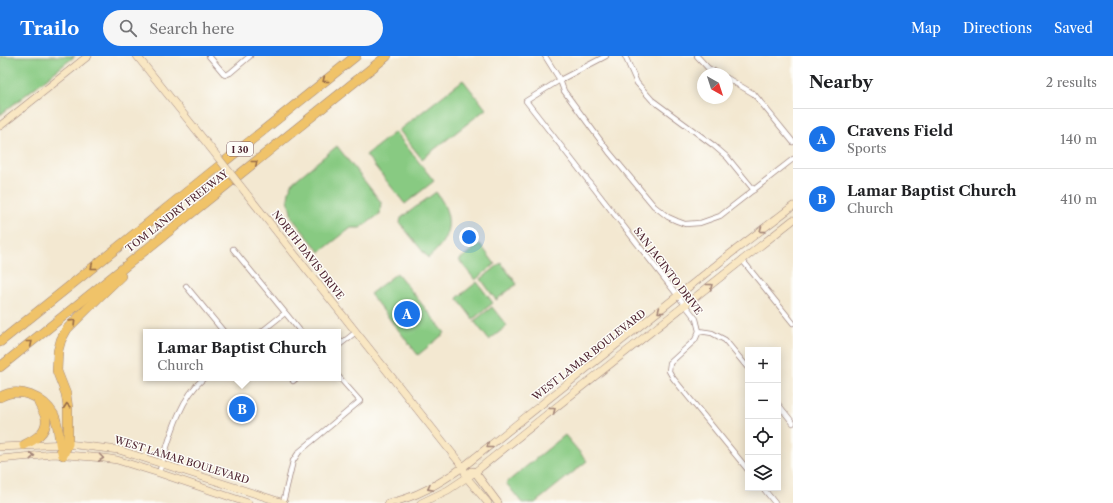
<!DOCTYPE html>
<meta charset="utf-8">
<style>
:root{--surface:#fff;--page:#f6f6f6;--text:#202124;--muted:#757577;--line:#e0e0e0;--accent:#1a73e8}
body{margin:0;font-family:"Libre Caslon Text",serif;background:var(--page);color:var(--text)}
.controls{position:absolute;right:12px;bottom:12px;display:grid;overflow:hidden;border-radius:0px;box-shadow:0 2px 10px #0003}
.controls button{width:36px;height:36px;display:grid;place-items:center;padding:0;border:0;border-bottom:1px solid var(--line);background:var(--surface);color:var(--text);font:20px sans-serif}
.compass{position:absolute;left:697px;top:12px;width:36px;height:36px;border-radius:50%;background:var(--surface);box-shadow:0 2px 10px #0003;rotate:141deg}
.you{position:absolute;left:469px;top:181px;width:14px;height:14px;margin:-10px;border:3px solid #fff;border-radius:50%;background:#1a73e8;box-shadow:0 0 0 6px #1a73e833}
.badge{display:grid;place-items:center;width:26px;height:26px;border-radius:50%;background:var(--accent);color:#fff;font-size:13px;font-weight:700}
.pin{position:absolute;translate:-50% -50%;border:2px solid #fff;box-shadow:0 1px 4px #0006}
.popup{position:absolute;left:143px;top:273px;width:198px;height:52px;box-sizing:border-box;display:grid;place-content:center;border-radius:0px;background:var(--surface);filter:drop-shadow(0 1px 3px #0005);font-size:13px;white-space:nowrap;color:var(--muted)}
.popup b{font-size:15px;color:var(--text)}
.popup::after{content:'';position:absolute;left:50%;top:100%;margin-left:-8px;border:8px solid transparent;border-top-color:var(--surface)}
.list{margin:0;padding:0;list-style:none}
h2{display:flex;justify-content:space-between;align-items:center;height:52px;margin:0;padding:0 16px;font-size:17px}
h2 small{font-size:13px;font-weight:400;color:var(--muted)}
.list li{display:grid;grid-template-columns:26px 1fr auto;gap:12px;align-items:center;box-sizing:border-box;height:60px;padding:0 16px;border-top:1px solid var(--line)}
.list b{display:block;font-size:15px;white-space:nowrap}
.list p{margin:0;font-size:13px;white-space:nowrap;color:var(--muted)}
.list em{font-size:13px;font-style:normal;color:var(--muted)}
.icon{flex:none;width:22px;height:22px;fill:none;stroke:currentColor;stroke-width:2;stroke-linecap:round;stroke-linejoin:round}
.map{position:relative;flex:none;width:793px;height:447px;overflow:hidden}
header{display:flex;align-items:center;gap:24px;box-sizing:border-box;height:56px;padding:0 20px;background:var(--accent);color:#fff}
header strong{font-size:19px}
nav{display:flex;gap:22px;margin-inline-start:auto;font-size:14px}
.search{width:280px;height:36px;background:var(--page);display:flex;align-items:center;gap:10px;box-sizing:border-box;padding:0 14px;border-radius:22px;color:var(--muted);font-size:15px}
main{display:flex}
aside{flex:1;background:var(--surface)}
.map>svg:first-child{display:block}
.green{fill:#88ca82;stroke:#697456}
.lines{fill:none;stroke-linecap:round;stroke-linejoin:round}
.street-casing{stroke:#9e847e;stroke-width:6}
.secondary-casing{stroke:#9e847e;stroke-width:8}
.highway-casing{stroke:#9e847e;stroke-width:10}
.street{stroke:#fff;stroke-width:4.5}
.secondary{stroke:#f9e7c3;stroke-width:7}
.highway{stroke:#f0c369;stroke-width:9}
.secondary-bridge-casing{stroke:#9e847e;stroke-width:8;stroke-linecap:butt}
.secondary-bridge{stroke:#f9e7c3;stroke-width:7}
.oneway{stroke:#956947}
.oneway2{stroke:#a28377}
.labels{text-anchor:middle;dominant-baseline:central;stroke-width:3;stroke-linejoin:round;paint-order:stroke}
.shield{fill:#fdfcf7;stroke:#806168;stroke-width:1}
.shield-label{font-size:9px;font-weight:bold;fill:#4a1f2b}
.street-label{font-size:10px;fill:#4a1f2b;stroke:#fdfcf7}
</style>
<header>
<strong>Trailo</strong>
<div class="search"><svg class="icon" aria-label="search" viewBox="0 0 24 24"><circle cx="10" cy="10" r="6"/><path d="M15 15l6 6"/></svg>Search here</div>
<nav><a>Map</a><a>Directions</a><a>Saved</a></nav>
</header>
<main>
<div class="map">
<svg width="793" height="447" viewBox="0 0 793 447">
<rect width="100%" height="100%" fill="#fdfcf7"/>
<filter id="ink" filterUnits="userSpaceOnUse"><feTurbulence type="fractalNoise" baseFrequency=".025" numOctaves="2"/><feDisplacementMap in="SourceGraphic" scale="8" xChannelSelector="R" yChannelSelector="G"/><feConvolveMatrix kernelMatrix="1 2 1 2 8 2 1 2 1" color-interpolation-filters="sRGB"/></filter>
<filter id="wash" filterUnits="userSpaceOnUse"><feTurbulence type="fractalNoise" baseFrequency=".012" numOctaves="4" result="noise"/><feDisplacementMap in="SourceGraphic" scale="16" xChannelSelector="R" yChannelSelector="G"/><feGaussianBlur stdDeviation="0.9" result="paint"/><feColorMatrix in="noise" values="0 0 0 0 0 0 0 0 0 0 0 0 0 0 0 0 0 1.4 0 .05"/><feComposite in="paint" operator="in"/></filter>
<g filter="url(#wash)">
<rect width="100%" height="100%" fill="#f3e8d1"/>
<!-- green -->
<g class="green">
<polygon points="0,0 75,0 0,59"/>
<polygon points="463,24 486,53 422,103 399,74"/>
<polygon points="395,76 434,125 405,148 366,99"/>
<polygon points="337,90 381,146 380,158 360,172 351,172 320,196 292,162 288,143 289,135 293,126"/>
<path d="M 436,136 C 455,161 452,182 428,202 L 400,167 L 401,162 Z"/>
<polygon points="480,188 495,208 475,224 459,204"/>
<polygon points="501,207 517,228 496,244 481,223"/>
<polygon points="397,217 445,277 418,299 370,238"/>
<polygon points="477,226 493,247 473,263 457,242"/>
<polygon points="492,251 507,270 489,284 474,265"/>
<polygon points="565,379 587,405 535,447 522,447 506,427"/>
</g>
</g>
<g filter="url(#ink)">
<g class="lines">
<!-- street casing -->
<g class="street-casing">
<g id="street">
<polyline points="209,0 225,19 230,17 250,0"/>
<polyline points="545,0 560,24 564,35 609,96 654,150 668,161 677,165 685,168 700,167 720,160 793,103"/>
<polyline points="606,0 560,24 526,45 696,263 699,275 695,284 670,307 669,315 673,322 748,414"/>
<polyline points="625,0 637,27 652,44 713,89 727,101 754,134"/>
<polyline points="697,0 708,12 719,18"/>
<polyline points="727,22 754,38 793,86"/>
<polyline points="233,193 301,276"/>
<polyline points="743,205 793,267"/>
<polyline points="186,230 224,276"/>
<polyline points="699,275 712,277 725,284 748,312"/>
<polyline points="261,276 285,257"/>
<polyline points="338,290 356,276"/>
<polyline points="293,325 297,322"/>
<polyline points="778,348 793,367"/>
<path d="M 159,417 C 169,385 178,344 204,322"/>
<polyline points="763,432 775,447"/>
<polyline points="283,447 293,405 299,396 360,345 338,320"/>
</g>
</g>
<!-- secondary casing -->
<g class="secondary-casing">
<g id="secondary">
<polyline points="137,0 209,90"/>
<polyline points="0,70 88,0"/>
<polyline points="246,137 463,411 467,422 488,447"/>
<polyline points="0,391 68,388 119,394 284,447"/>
<polyline points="0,403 54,398 104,402 117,404 159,417 248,447"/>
<polyline points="471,415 475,416 498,447"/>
<path d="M 388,447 C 416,442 440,427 463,411 L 730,198 L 793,150"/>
<path d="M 421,447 L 448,434 L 475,416 C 580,331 687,248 793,164"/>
</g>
</g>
<!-- highway casing -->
<g class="highway-casing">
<g id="highway">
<polyline points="0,286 356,0"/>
<polyline points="0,311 387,0"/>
<path d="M 0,341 C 19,330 44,341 54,359 C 60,371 58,386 63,399"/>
<path d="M 24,389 C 34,384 47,377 46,363 C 45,357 40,351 38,345"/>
<polyline points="63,399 68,388 68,352 66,338 57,315 58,295 61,284 67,273 98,242 121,220"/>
</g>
</g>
<!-- street -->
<use href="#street" class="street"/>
<!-- secondary -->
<use href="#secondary" class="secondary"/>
<!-- highway -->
<use href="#highway" class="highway"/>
<!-- secondary-bridge casing -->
<g class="secondary-bridge-casing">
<polyline id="secondary-bridge" points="209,90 246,137"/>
</g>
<!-- secondary-bridge -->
<use href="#secondary-bridge" class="secondary-bridge"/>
</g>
<!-- one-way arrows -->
<defs><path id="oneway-chevron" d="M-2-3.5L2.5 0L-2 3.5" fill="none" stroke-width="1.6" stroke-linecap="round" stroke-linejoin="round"/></defs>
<g class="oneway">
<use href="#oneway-chevron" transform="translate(325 24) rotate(141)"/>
<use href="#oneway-chevron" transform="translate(255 107) rotate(-39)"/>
<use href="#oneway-chevron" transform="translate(93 211) rotate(141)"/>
<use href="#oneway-chevron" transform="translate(73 266) rotate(-46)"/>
<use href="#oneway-chevron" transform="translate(30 287) rotate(-39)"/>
<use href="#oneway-chevron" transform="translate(67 350) rotate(-95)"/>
</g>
<g class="oneway2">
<use href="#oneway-chevron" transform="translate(762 174) rotate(143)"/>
<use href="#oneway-chevron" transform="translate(710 230) rotate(-38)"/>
<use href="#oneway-chevron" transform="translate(660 255) rotate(142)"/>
<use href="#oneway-chevron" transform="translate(553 354) rotate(-38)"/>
<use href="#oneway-chevron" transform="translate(489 390) rotate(141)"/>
<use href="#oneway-chevron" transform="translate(32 400) rotate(-5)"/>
<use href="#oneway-chevron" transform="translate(101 402) rotate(7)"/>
<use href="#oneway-chevron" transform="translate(430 432) rotate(153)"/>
</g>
</g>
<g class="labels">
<!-- shield labels -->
<rect class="shield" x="227" y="86" width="26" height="14" rx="3"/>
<g class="shield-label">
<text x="240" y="93">I 30</text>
</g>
<!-- street labels -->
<g class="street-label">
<text transform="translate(177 155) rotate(-38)">TOM LANDRY FREEWAY</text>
<text transform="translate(308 199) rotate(52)">NORTH DAVIS DRIVE</text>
<text transform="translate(668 215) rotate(53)">SAN JACINTO DRIVE</text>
<text transform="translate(589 299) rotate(-38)">WEST LAMAR BOULEVARD</text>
<text transform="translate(182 404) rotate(17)">WEST LAMAR BOULEVARD</text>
</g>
</g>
</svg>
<div class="controls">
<button>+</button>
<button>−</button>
<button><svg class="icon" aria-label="locate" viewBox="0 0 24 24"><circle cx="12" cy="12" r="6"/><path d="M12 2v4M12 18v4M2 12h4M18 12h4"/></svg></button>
<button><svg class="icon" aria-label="layers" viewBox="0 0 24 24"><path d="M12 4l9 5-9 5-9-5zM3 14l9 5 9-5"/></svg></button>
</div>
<svg class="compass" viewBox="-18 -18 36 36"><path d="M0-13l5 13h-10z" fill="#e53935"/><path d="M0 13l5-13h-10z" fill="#757577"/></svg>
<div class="you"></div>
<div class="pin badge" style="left:407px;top:258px">A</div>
<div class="pin badge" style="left:242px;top:353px">B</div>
<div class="popup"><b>Lamar Baptist Church</b>Church</div>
</div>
<aside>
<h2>Nearby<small>2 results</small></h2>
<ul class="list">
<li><span class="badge">A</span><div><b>Cravens Field</b><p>Sports</p></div><em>140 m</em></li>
<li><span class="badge">B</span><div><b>Lamar Baptist Church</b><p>Church</p></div><em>410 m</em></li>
</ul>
</aside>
</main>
